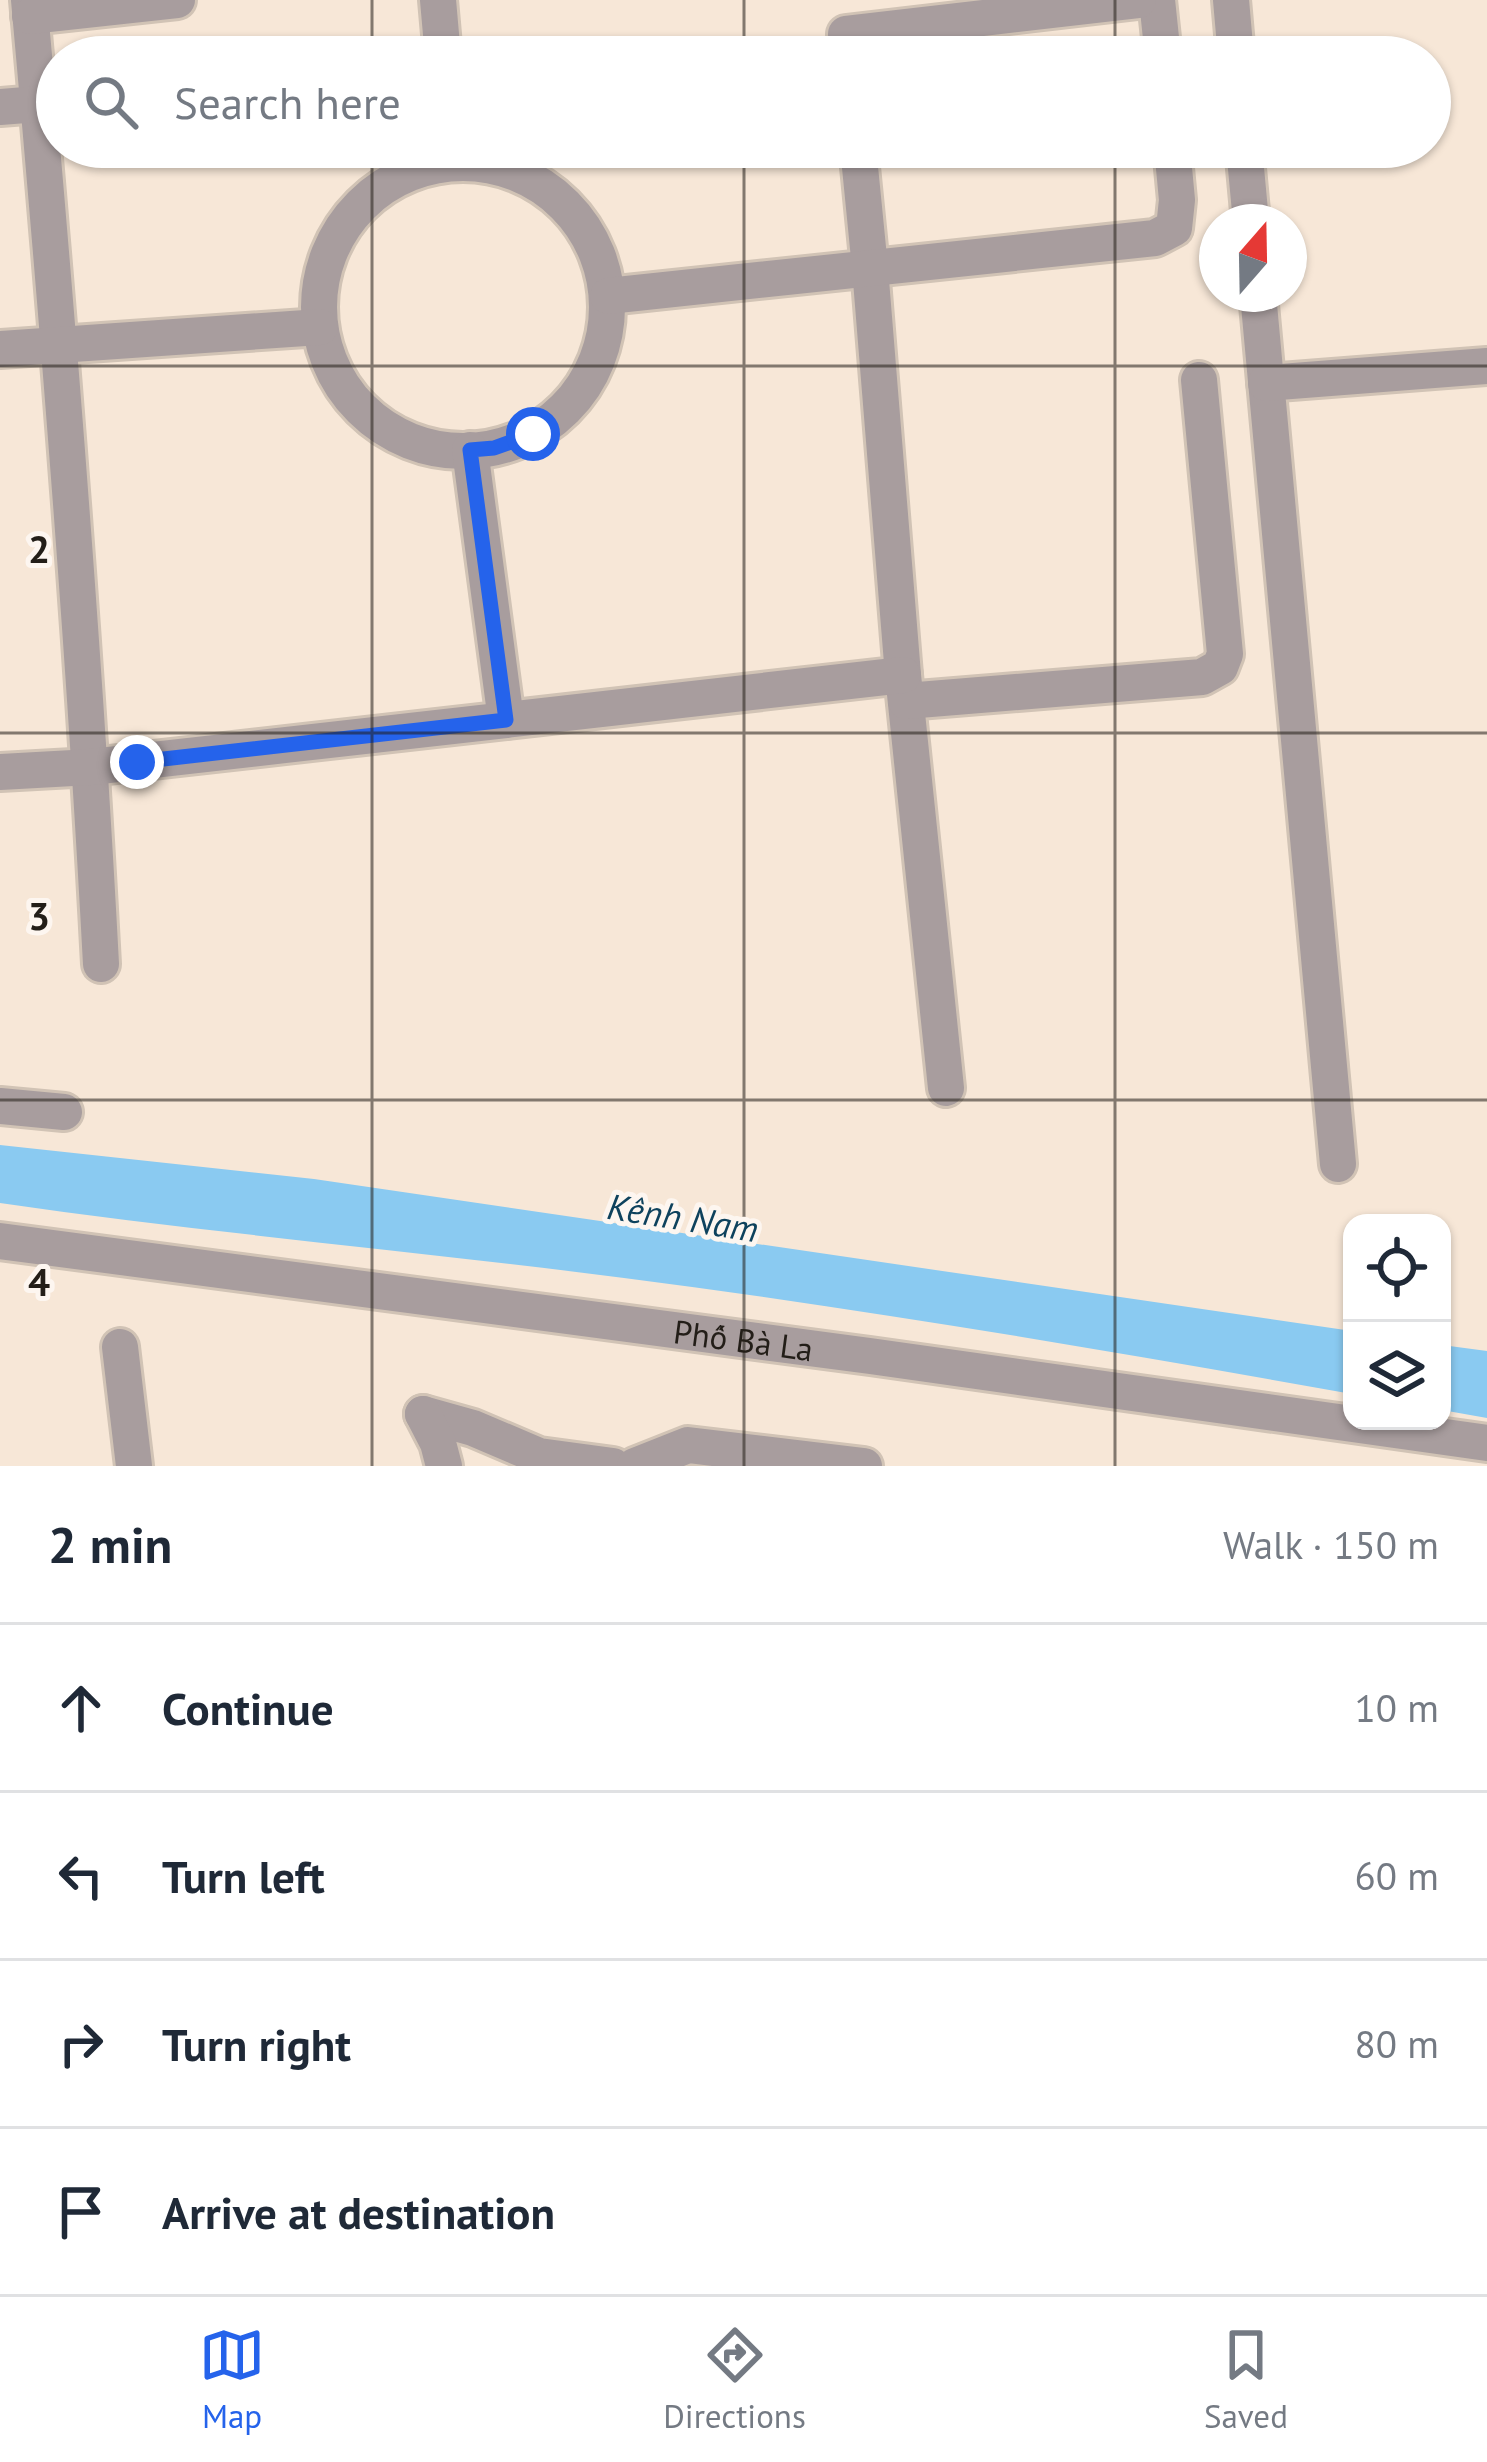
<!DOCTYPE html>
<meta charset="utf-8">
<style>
:root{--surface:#fff;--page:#f2f2f3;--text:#1f2937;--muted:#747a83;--line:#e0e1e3;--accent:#2563eb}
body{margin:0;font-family:"PT Sans",sans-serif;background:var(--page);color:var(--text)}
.controls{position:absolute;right:36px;bottom:36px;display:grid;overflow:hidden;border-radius:24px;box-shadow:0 3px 9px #0004}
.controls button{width:108px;height:108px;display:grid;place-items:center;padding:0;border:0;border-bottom:3px solid var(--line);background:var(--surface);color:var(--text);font:60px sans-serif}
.compass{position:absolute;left:1199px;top:204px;width:108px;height:108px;border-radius:50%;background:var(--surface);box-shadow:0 3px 9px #0004;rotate:20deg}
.stop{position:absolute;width:36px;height:36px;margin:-27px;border:9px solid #2563eb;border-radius:50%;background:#fff}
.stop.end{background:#2563eb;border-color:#fff;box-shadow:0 3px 12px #0008}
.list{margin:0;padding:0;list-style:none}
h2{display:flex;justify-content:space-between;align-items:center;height:156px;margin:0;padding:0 48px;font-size:51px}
h2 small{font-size:39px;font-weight:400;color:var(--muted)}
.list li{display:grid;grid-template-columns:78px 1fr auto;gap:36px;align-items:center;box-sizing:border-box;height:168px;padding:0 48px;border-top:3px solid var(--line)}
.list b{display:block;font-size:45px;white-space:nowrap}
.list em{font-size:39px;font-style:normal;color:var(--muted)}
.icon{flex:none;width:66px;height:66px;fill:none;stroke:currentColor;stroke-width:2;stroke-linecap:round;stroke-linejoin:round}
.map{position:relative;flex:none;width:1487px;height:1466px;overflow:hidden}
.search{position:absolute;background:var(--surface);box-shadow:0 3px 9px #0004;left:36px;right:36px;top:36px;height:132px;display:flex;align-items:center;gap:30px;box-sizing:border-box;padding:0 42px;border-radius:66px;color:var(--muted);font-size:45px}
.sheet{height:828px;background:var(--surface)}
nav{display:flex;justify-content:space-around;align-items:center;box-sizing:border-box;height:168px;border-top:3px solid var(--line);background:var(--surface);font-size:33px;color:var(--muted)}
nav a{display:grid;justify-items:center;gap:6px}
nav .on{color:var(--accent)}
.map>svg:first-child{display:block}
.water{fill:#8acaf1}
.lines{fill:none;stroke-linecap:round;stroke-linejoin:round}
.minor-casing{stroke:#d1c3b5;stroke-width:42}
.minor{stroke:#a89d9e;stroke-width:36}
.route{stroke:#2563eb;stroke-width:15}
.grid{fill:none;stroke:#231e18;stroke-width:3;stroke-opacity:0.55}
.labels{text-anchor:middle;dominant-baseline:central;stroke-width:10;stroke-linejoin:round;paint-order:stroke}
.street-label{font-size:33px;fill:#231e18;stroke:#fdf6f0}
.water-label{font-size:36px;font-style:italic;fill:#0e425d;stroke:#fdf6f0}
.grid-label{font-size:39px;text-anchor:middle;font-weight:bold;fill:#231e18;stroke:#fdf6f0;stroke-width:10;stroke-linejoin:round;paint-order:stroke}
</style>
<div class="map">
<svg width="1487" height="1466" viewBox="0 0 1487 1466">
<rect width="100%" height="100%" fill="#f7e7d7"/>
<!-- water -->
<g class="water">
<path d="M 0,1145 L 314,1179 L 1352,1331 L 1352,1394 C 1110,1351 867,1309 624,1278 C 416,1251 207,1233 0,1203 Z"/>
<polygon points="1442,1345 1487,1351 1487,1418 1442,1410"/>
</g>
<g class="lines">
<!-- minor casing -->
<g class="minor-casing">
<g id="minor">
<path d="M 29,0 C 58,321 84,642 101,964"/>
<polyline points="438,0 443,57"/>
<polyline points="1157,0 1163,57"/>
<polyline points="1231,0 1236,57"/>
<polyline points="30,16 177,0"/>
<polyline points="846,34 1138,0"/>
<polyline points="0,107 38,104"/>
<polyline points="858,147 870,268 903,675 946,1088"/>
<polyline points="1244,147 1251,222"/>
<circle cx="463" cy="307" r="144"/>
<polyline points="1258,294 1338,1164"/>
<polyline points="608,296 1155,238 1174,228 1177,200 1172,147"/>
<polyline points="0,349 320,327"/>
<polyline points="1266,383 1487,366"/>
<polyline points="470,450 506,720"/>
<polyline points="906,701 1202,677 1220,667 1225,654 1199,380"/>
<polyline points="0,772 91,767 903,675"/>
<polyline points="0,1106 64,1112"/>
<path id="s1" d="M 0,1241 L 870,1356 L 1487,1443"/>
<polyline points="120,1347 134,1466"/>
<polyline points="423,1414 473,1428 539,1456 613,1466"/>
<polyline points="423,1414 438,1443 444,1466"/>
<polyline points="635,1466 688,1445 864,1466"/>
</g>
</g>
<!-- minor -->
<use href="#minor" class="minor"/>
</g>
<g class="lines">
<!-- route -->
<polyline class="route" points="137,762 506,720 470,450 494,448 533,434"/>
</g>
<!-- grid -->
<path class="grid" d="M 372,0 L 372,57M 744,0 L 744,57M 1115,0 L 1115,57M 372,147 L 372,1466M 744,147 L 744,1466M 1115,147 L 1115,1466M 0,366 L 1487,366M 0,733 L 1487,733M 0,1100 L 1487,1100"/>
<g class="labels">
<!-- street labels -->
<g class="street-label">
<text stroke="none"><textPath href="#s1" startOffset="750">Phố Bà La</textPath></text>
</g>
<!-- water labels -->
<g class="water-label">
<text transform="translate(683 1217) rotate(9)">Kênh Nam</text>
</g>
</g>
<g class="grid-label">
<text x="39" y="563">2</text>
<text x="39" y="930">3</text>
<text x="39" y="1296">4</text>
</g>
</svg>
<div class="controls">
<button><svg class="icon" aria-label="locate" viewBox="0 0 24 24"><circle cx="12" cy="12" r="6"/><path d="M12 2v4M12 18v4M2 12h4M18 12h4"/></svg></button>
<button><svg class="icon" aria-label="layers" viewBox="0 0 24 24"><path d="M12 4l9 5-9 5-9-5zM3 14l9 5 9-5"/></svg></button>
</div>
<svg class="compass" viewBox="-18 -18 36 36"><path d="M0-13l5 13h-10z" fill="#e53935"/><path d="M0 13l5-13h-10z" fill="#747a83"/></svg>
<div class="stop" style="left:533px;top:434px"></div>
<div class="stop end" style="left:137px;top:762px"></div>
<div class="search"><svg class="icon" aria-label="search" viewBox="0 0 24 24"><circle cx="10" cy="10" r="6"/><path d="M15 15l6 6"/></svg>Search here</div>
</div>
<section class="sheet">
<h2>2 min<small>Walk · 150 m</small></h2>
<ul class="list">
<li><svg class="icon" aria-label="ahead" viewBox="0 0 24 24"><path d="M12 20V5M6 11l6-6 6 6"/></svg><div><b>Continue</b></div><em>10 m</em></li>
<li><svg class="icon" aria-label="left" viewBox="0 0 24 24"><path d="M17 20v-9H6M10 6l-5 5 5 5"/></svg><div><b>Turn left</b></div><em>60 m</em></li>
<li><svg class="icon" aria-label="right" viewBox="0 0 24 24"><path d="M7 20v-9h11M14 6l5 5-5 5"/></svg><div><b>Turn right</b></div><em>80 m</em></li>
<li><svg class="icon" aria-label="arrive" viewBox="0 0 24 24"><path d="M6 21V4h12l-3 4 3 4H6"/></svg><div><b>Arrive at destination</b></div></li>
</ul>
</section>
<nav>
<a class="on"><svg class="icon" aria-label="map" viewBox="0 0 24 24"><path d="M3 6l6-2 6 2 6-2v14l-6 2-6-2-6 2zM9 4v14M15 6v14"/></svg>Map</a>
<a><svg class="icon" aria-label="directions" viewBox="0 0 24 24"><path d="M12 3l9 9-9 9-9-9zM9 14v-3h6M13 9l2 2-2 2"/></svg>Directions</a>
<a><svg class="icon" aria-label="saved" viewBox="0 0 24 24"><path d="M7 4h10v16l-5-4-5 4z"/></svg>Saved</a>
</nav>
